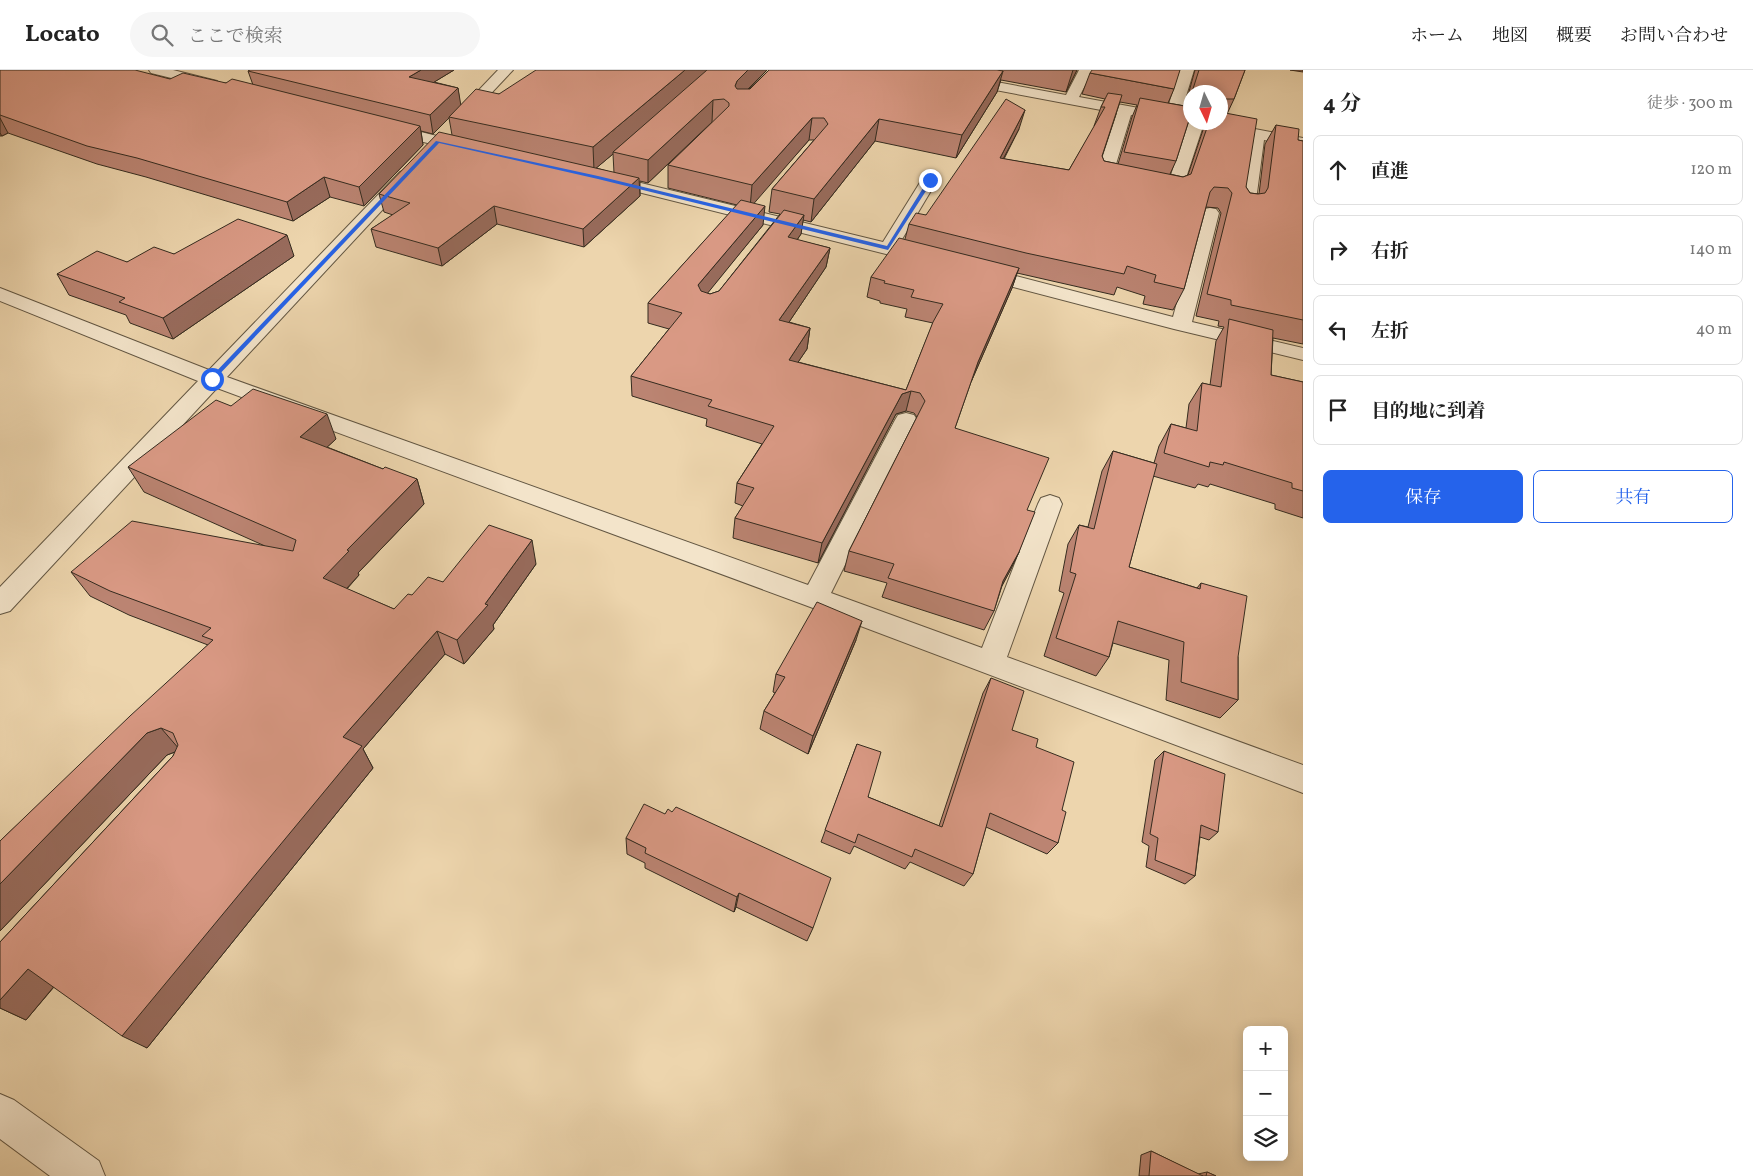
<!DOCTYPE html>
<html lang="ja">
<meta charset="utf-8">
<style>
:root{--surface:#fff;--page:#f6f6f6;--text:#222;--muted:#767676;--line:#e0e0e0;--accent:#2563eb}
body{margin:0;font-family:Vollkorn,"Noto Serif JP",serif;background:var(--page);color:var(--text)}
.controls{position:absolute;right:15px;bottom:15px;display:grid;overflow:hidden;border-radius:8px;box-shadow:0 2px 12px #0003}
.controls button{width:45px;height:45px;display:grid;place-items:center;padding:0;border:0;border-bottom:1px solid var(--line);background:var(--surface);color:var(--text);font:25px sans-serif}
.compass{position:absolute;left:1183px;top:15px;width:45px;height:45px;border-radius:50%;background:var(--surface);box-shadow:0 2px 12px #0003;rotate:175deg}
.stop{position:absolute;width:15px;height:15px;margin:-11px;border:4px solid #2563eb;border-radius:50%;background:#fff}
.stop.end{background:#2563eb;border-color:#fff;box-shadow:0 1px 5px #0008}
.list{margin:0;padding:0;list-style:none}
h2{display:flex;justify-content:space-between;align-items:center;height:65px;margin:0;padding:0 20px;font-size:21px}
h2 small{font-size:16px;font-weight:400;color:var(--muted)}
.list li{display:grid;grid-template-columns:32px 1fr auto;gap:15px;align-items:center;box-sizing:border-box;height:70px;margin:0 10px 10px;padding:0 10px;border:1px solid var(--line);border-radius:8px}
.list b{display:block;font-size:19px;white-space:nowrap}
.list em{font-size:16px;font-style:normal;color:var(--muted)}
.actions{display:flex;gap:10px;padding:15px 20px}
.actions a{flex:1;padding:11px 0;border:1px solid var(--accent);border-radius:8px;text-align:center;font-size:18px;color:var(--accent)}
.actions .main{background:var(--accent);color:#fff}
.icon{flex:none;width:28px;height:28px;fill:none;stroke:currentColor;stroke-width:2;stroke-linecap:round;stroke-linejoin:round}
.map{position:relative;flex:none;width:1303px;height:1106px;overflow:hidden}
header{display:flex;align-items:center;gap:30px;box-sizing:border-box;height:70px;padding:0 25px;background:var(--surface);border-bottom:1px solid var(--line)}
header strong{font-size:24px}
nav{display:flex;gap:28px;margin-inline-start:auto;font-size:18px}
.search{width:350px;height:45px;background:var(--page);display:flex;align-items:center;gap:12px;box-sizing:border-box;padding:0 18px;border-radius:28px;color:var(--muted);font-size:19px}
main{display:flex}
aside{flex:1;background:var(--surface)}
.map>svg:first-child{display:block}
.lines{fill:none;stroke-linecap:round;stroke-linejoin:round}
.minor-casing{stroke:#625642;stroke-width:2}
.minor{fill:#f3e4ca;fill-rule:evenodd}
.wall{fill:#bb8472;stroke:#342b1f;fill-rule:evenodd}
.shaded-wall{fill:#986b5c;stroke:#342b1f}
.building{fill:#d99984;stroke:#342b1f}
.route{fill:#2563eb}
</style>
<header>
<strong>Locato</strong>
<div class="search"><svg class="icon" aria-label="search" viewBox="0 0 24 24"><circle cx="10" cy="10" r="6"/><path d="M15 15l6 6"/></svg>ここで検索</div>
<nav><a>ホーム</a><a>地図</a><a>概要</a><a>お問い合わせ</a></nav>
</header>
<main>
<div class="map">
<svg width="1303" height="1106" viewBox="0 0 1303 1106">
<rect width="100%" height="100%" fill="#edd5ad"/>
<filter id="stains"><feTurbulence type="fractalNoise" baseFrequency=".004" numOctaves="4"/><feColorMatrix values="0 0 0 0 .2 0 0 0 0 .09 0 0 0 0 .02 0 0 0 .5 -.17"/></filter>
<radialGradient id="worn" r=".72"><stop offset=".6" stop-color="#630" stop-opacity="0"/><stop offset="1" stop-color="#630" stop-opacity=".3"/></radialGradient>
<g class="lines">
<!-- minor casing -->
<g class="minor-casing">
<path id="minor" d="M149 0H173L217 11 219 14 217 17 212 18 151 3Z
M498 0H513L465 51H455L453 48 455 45Z
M903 0H932L1066 25 1079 0H1093L1079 27 1166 43 1180 0H1194L1180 46 1190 48V52L1204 53 1182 120 1180 124 1174 125 1098 110 1096 107 1117 43 910 4ZM1131 45 1187 56 1168 114 1113 104Z
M1218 52 1303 68V78L1264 70 1255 138 1252 142 1246 143 1240 142 1237 138 1249 67 1213 60 1210 57 1213 54Z
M385 53 473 75 475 78 473 81 467 83 380 61 377 58 380 55Z
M406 100 412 102 414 105 412 108 227 307 808 515 895 350 898 345 906 343 914 345 917 350 831 523 982 578 1038 434 1041 428 1050 425 1059 428 1062 434 1007 587 1303 695V723L805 535 217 318 10 541 0 544V517L198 311 0 231V218L209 300 400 102Z
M604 104 883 172 924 106H936L938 109 898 176 933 184 935 188 933 192 926 194 598 112 596 109 598 106Z
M1210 138 1216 139 1219 143 1192 252 1303 278V290L1174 259 971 206 969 202 971 198 978 196 1173 247 1201 143 1204 139Z
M0 1024 14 1030 99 1091 105 1106H50L0 1069Z"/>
</g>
<!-- minor -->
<use href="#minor" class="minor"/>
</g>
<!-- wall -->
<path class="wall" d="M0 0 170 9 253 15 248 1 250 0H454L434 12 458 18 460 35 499 24 767 0 749 19H750L769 0H1077L1066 22 1001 10 997 22 956 88 875 71 811 152 803 150 801 164 797 170 830 178 826 197 789 252 810 258 807 279 798 292 906 320 933 253 905 247 907 239 880 233V231L867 227 871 207 905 169 909 154 926 145 1019 59 1004 89 1069 100 1095 56H1094L1101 37 1105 29 1082 24 1090 3 1174 19 1168 33 1185 36 1195 0H1245L1234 29 1227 44 1246 117 1250 123 1259 124 1265 74 1276 55 1298 70 1303 71V274L1273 268 1271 305 1303 312V448L1275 439V434L1210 414 1208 417 1198 414 1195 418 1153 406 1129 497 1197 518 1201 513 1238 587V630L1220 648 1166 630 1169 590 1113 573 1109 587 1096 606 1044 586 1064 523 1059 521 1068 474 1079 455 1088 457 1102 401 1113 381 1154 393 1159 376 1171 354 1186 358 1189 334 1202 313 1210 315 1216 271 1224 257 1218 256 1219 251 1196 246 1221 143 1218 138 1206 137 1184 219 1173 240 1143 234 1145 226 1117 217 1114 225 1017 203 1012 218 971 312 955 358 1027 440 1019 482 1002 516 994 541 984 560 882 527 887 513 844 501 849 481 917 347 914 343 906 341 896 344 818 493 733 468 735 448 743 436 735 433 737 413 762 374 706 356 707 349 632 326 631 306 669 259 648 253V233L737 135 668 118V95L712 52 648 113 640 111V126L584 177 497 154 442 196 376 177 371 159 393 145 384 142 379 124 452 65 449 48 433 64 421 61 423 75 364 136 330 127 293 151 146 107 97 94 8 63 2 66H0ZM1190 22H1220V52H1207L1203 60 1188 105 1183 107 1170 104 1176 91 1190 47ZM1120 32 1137 35 1132 47 1118 94 1104 91 1102 86ZM809 70H814L772 119 769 142 780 144 719 221 710 224 707 223 763 155 753 133ZM613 84 614 103 596 98Z
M1290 0H1303V2Z
M174 184 294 186 173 269 130 253 126 245 69 225 57 204Z
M231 336 336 369 327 377 383 399 417 409 424 434 358 503 359 505 347 519 394 539 412 525 443 512 536 494 493 555 494 559 464 594 445 584 363 679 373 698 147 978 54 917 26 950 0 938V872L173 686 175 682 167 685 0 861V771L208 575 129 545 90 526 71 502 265 476 144 422 128 397Z
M856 570 808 684 760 659 764 641 775 623 773 622 776 604Z
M991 608 1012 660 1036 677 1062 740 1058 773 1047 784 986 757 973 804 964 816 910 792 905 799 854 776 850 784 821 772 857 674 868 727 939 756 983 623Z
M1164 681 1218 762 1209 770 1200 767 1195 806 1185 814 1146 797 1149 776 1142 772 1155 690Z
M626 768 813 858 807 871 736 837 734 842 645 798V793L627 784Z
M1151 1081 1198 1104 1207 1102 1216 1106H1139L1141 1085Z"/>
<!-- shaded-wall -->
<path class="shaded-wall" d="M421 0H454L413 25 409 7Z
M685 0H709L613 82V84L594 100 593 77Z
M748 0H767L735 32V16L737 11Z
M1073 0H1077L1066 22Z
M1003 1 997 22 956 88 962 65Z
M458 18 461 36 449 47V48L433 64 430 45Z
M713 30 712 52 648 113V90Z
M1025 40 1019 59 993 108 1000 88Z
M0 48 8 63 2 66 0 63Z
M812 48 809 70 750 138 752 115Z
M879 49 875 71 811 152 814 129Z
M420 56 423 75 364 136 359 117Z
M324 107 330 127 293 151 287 132Z
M639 108 640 126 584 177 583 159Z
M494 136 497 154 442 196 438 178Z
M765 136 763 155 698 235V215Z
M804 145 801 164 785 187 788 167Z
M287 165 294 186 173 269 163 248Z
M830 178 826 197 777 270 779 250Z
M1019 198 1012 218 971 312 978 292Z
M810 258 807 279 786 310 789 290Z
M911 321 906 341 896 344 818 493 822 473 902 324Z
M327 344 336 369 311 392 300 367Z
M417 409 424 434 358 503 359 505 334 532 323 508 347 480Z
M532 470 536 494 493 555 494 559 464 594 457 570 485 534Z
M1019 482 1010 501 994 530 1003 511Z
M862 551 856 570 808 684 813 666Z
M437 561 445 584 363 679 373 698 147 978 122 966 343 667Z
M161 658 180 680 167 685 0 861V814L147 663Z
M739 823 736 837 734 842 737 827Z
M28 899 56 914 26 950 0 938V930Z"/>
<!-- building -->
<path class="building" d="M0 0H135L170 9 183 3 226 13 232 9 420 56 359 117 324 107 287 132 137 88 87 76 0 45Z
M250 0H421L409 7 458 18 430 45 248 1Z
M536 0H685L593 77 449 47 476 19 499 24Z
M707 0H748L737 11 735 16 737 19H750L769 0H997L1003 1 962 65 879 49 814 129 772 119 828 54 824 48H812L752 115 668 95 729 36V33L724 29 713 30 648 90 613 82Z
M1092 0H1180L1174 19 1090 3Z
M1199 0H1245L1234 29H1220V22H1192Z
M1108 23 1122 25 1102 86 1104 91 1183 107 1191 104 1209 52H1220V42L1257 49 1246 117 1250 123 1258 124 1265 123 1268 118 1276 55 1299 59 1298 70 1303 71V250L1231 235V230L1207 224 1232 123 1228 118 1214 117 1210 122 1184 219 1154 212 1156 205 1127 196 1124 204 1026 183 909 154 916 143 926 145 1006 29 1025 40 1000 88 1069 100 1105 37H1101Z
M1140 28 1190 37V47L1176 91 1124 82Z
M439 62 639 108 583 159 494 136 438 178 371 159 410 133 379 124Z
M741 130 765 136 698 215 701 221 710 224 719 221 784 140 804 145 788 167 830 178 779 250 810 258 789 290 906 320 933 252 943 234 911 227 914 220 884 213 885 211 871 207 899 168 1019 198 978 292 955 358 1049 388 1027 440 1035 442 1019 482 1003 511 994 541 888 508 894 494 849 481 925 331 920 323 911 321 902 324 822 473 735 448 754 418 737 413 774 356 708 336 712 330 631 306 682 243 648 233Z
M238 149 287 165 163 248 119 232 125 228 57 204 97 181 127 192 154 177 174 184Z
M1229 249 1273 260 1271 305 1303 312V421L1292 418V413L1224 392 1223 395 1210 392 1209 397 1164 383 1171 354 1197 361 1202 313 1221 317Z
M253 319 327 344 300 367 383 399 385 397 417 409 347 480 349 481 323 508 394 539 408 524 412 525 428 507 443 512 489 455 532 470 485 534 488 535 457 570 437 561 343 667 362 676 122 966 28 899 0 930V872L173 686 178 675 173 663 161 658 147 663 0 814V771L130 646 213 570 202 566 211 558 110 521 71 502 132 451 293 481 296 470 128 397 216 330 231 336Z
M1113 381 1157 394 1129 497 1200 519 1201 513 1247 526 1238 587V630L1181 612 1184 572 1118 551 1109 587 1056 568 1076 504 1070 502 1079 455 1094 459Z
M817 532 862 551 813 666 764 641 785 607 776 604Z
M991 608 1024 621 1012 660 1038 669 1036 677 1074 692 1062 740 1066 742 1058 773 990 743 973 804 915 779 912 787 858 764 855 773 825 760 857 674 881 682 868 727 942 757Z
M1164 681 1225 704 1218 762 1201 755 1195 806 1155 790 1158 768 1150 764Z
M644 734 665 744 668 739 672 742 676 737 831 808 813 858 739 823 737 827 645 783 646 778 626 768Z
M1151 1081 1203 1106H1149Z
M1207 1102 1216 1106H1206Z"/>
<!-- route -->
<path class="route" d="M436 71 598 106 887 176 928 110H933L888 180 598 109 439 73 214 310H210V308Z"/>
<rect width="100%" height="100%" filter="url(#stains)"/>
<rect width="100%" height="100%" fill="url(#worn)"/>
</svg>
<div class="controls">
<button>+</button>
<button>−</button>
<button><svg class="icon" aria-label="layers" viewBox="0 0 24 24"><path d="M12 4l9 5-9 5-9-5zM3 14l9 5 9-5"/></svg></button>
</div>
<svg class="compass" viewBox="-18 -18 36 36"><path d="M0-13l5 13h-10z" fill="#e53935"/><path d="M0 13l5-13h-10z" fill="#767676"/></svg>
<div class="stop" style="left:212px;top:309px"></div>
<div class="stop end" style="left:930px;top:110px"></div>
</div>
<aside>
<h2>4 分<small>徒歩 · 300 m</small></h2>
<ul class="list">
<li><svg class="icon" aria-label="ahead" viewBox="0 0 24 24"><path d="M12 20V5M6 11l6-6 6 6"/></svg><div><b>直進</b></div><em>120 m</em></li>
<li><svg class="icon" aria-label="right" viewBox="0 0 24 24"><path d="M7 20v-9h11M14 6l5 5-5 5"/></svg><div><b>右折</b></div><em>140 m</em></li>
<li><svg class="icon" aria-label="left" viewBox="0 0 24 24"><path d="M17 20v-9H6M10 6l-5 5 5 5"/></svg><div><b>左折</b></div><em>40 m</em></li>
<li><svg class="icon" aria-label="arrive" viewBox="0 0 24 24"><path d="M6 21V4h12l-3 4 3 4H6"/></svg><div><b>目的地に到着</b></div></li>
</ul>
<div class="actions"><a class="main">保存</a><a>共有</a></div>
</aside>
</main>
